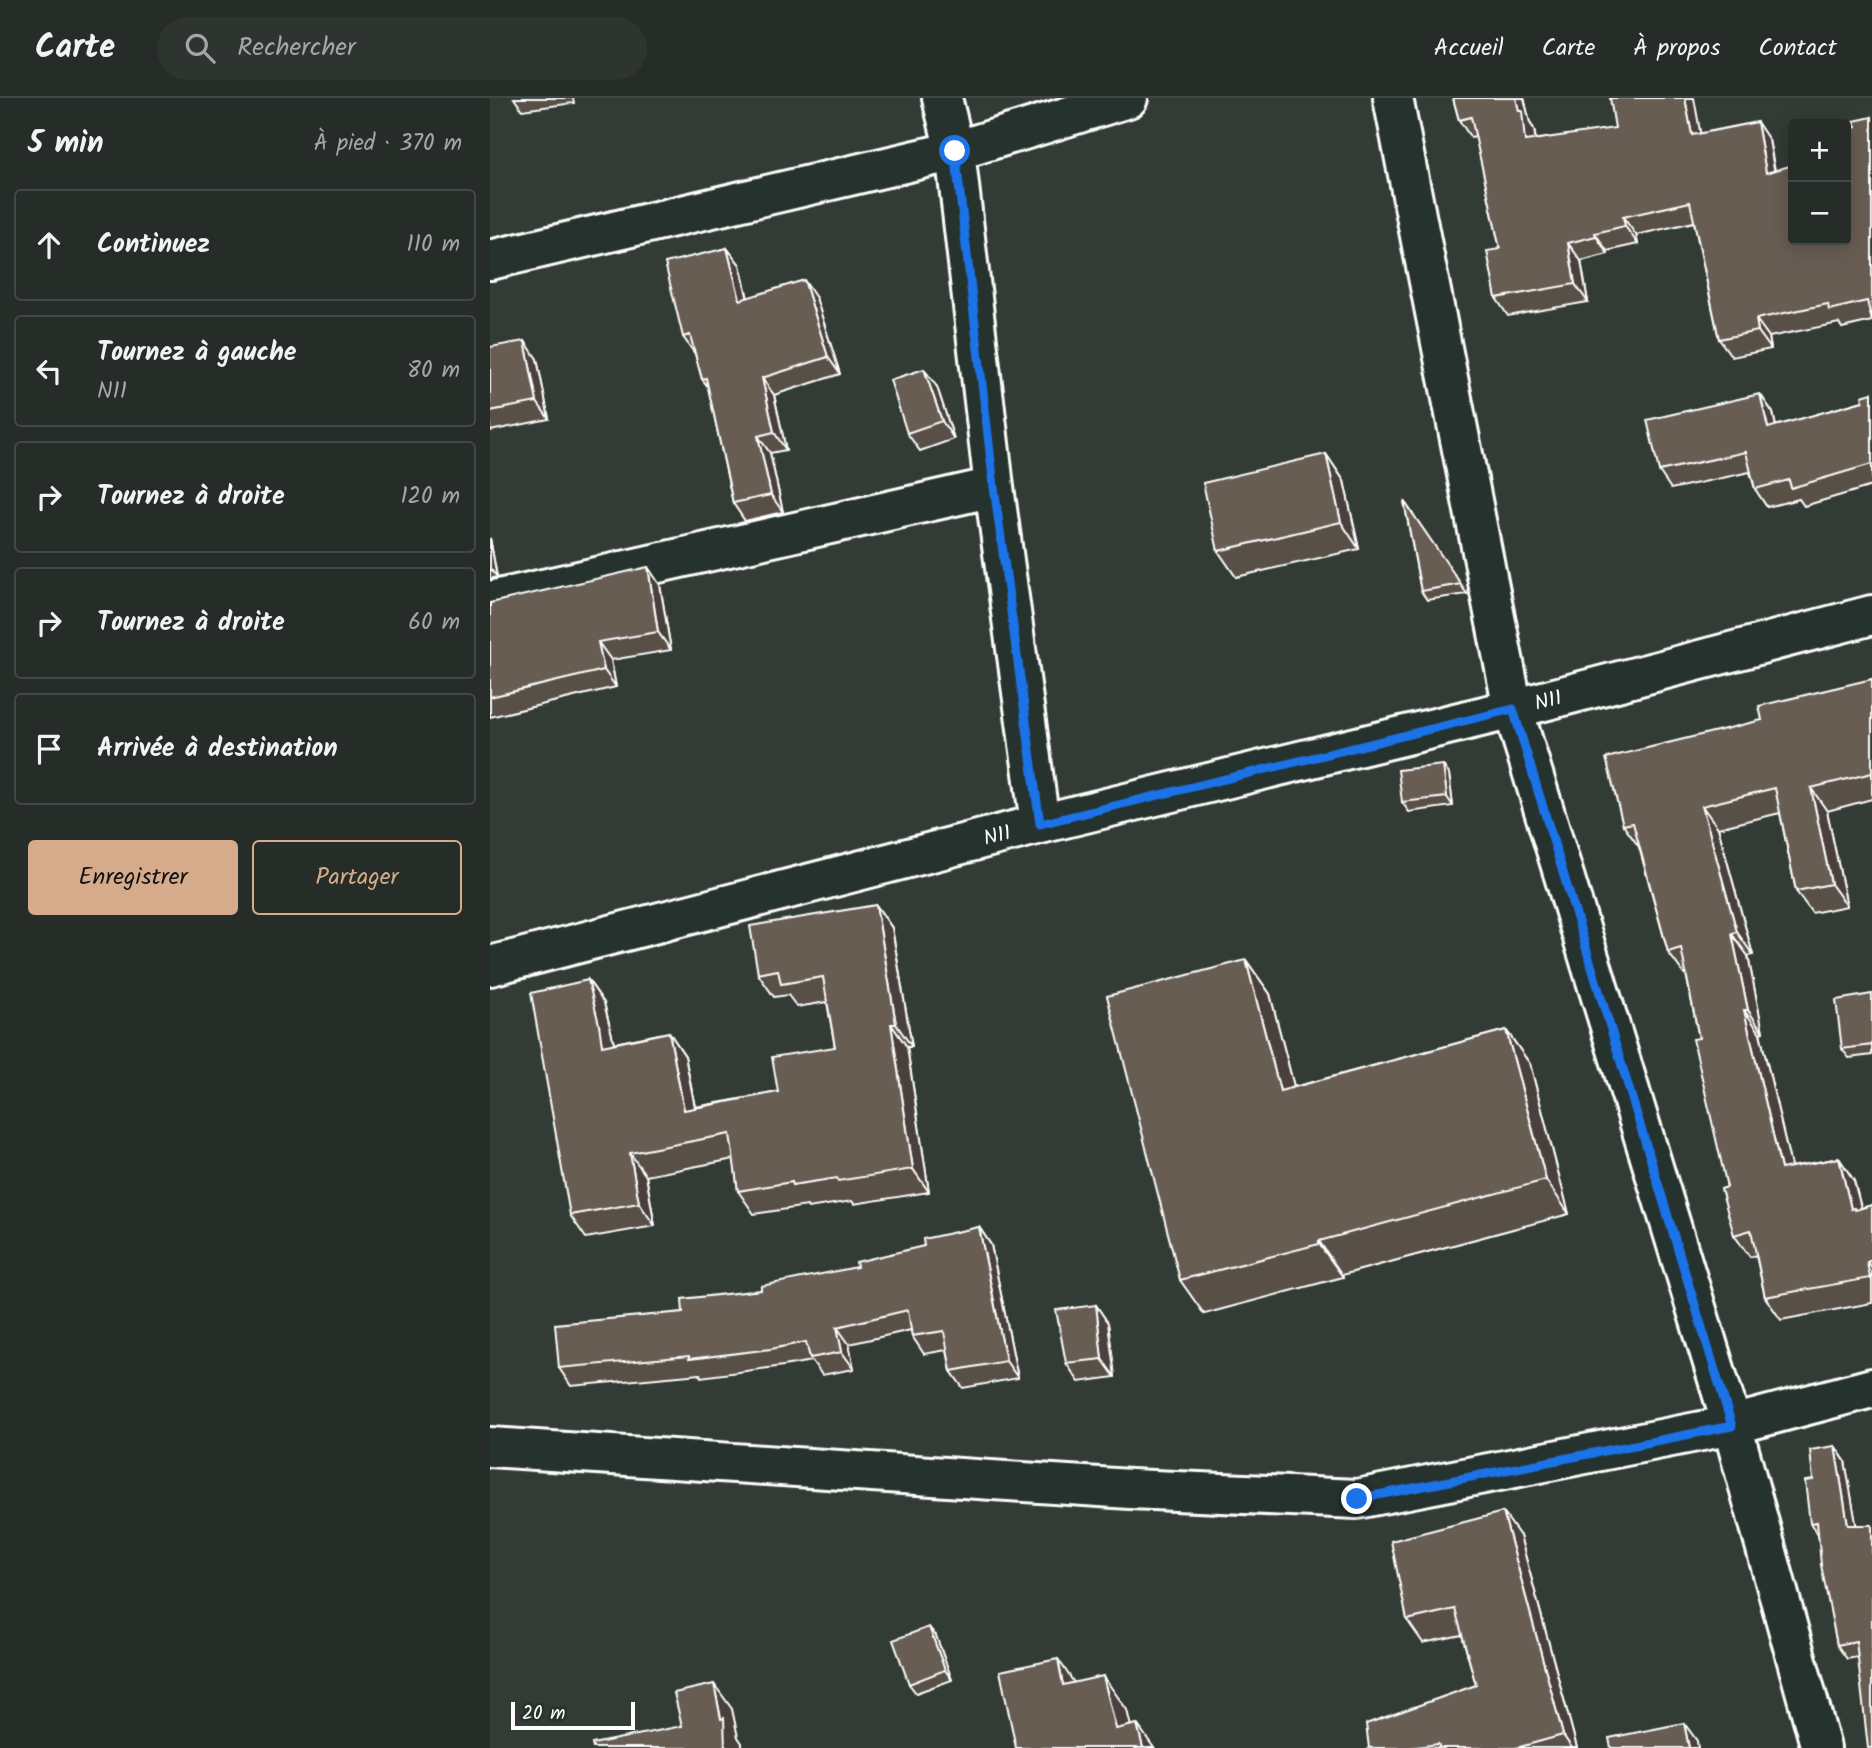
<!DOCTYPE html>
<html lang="fr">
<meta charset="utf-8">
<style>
:root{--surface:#262c28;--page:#2e3430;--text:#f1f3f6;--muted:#a4a7a8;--line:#424845;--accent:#d6ab8b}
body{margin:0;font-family:Kalam,sans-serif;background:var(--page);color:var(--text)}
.controls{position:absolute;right:21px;top:21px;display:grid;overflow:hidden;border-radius:7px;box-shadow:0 4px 18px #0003}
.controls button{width:63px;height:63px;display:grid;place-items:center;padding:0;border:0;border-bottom:2px solid var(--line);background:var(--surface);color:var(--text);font:35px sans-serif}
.scale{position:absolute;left:21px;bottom:18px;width:124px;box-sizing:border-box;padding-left:7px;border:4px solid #fff;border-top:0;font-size:19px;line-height:24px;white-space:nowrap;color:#fff;-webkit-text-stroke:5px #26332d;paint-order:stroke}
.stop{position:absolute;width:21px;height:21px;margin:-16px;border:5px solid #1a73e8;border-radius:50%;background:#fff}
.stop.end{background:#1a73e8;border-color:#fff;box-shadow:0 2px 7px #0008}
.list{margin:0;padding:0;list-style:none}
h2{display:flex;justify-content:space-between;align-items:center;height:91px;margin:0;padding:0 28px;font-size:30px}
h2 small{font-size:23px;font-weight:400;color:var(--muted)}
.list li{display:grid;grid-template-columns:46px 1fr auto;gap:21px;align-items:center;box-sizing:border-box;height:112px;margin:0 14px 14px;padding:0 14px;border:2px solid var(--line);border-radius:7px}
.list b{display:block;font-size:26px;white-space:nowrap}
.list p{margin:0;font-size:23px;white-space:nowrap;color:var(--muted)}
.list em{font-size:23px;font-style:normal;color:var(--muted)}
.actions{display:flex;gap:14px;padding:21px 28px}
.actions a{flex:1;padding:16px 0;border:2px solid var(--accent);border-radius:7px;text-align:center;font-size:24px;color:var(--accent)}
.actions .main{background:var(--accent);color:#111}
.icon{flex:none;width:38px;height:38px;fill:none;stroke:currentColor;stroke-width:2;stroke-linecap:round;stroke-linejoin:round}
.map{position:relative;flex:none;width:1382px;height:1650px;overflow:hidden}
header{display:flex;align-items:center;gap:42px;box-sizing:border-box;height:98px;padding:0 35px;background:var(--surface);border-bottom:2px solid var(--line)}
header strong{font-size:33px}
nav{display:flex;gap:38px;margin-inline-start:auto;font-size:24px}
.search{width:490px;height:63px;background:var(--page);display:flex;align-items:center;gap:18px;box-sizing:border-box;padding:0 24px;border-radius:38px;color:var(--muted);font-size:26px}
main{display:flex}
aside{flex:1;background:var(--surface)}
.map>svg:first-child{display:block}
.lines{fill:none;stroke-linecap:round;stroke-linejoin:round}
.minor-casing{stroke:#fff;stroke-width:44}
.primary-casing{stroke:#fff;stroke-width:44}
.minor{stroke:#26332d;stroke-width:38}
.primary{stroke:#26332d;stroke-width:38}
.wall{fill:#595047;stroke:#fff;stroke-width:2}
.shaded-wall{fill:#49413a;stroke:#fff;stroke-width:2}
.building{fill:#685d53;stroke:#fff;stroke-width:2}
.route{stroke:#1a73e8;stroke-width:9}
.labels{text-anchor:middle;stroke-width:6;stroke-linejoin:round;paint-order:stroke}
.street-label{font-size:21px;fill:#fff;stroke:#26332d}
</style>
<header>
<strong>Carte</strong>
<div class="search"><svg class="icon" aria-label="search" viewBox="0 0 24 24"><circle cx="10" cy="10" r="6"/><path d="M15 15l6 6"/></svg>Rechercher</div>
<nav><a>Accueil</a><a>Carte</a><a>À propos</a><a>Contact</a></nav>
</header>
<main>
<aside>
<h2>5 min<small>À pied · 370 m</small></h2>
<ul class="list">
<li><svg class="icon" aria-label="ahead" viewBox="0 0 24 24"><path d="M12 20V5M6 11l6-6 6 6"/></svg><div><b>Continuez</b></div><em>110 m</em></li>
<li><svg class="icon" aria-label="left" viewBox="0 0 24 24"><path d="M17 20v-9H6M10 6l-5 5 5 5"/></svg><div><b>Tournez à gauche</b><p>N11</p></div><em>80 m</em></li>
<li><svg class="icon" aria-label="right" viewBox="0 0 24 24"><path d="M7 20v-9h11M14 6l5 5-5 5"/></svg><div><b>Tournez à droite</b></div><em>120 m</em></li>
<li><svg class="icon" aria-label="right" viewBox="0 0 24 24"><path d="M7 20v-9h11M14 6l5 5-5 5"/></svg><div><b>Tournez à droite</b></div><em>60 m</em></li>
<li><svg class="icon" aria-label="arrive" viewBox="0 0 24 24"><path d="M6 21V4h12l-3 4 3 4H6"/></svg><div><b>Arrivée à destination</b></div></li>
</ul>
<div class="actions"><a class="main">Enregistrer</a><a>Partager</a></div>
</aside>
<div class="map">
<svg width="1382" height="1650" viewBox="0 0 1382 1650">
<rect width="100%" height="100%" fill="#333b35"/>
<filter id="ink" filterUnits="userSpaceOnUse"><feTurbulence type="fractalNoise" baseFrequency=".0143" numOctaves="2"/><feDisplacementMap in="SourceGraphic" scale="14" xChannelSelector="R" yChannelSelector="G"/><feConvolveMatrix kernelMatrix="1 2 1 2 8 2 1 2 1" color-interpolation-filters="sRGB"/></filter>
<g filter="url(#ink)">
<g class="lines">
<!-- minor casing -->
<g class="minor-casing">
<path id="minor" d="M452 0 465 53 504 389 550 726
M903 0 1023 611 1242 1327 1331 1650
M0 162 465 53 638 0
M0 503 504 389
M0 1349 640 1391 867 1401 1242 1327 1382 1290"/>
</g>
<!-- primary casing -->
<g class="primary-casing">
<path id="primary" d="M0 868 550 726 1023 611 1382 517"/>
</g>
<!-- minor -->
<use href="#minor" class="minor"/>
<!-- primary -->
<use href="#primary" class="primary"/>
</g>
<!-- wall -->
<path class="wall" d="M24 0H83L84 5 32 12Z
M963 0H1034L1040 25 1044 31 1046 42 1211 35 1279 42 1285 72 1303 142 1366 29 1382 19V223L1352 230 1349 225 1279 239 1281 251 1242 259 1229 241 1204 124 1146 137 1148 146 1117 153 1118 156 1091 163 1098 204 1018 218 1006 200 1010 151 986 39 981 40 969 22Z
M237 150 250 167 258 200H326L350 276 284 297 296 352 280 355 293 414 255 423 243 405 218 289 212 281 205 256 193 239Z
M0 249 47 261 59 321 0 333Z
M447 289 464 341 430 353 417 335Z
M1382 295V388L1314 408 1309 401 1277 409 1265 391 1260 374 1181 391 1169 373 1270 296 1283 315 1286 328 1373 303Z
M836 356 854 383 869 451 746 479 728 453Z
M914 403 977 496 937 502 931 493Z
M0 440 7 479 0 481Z
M170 487 181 552 121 562 126 589 0 619V505Z
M1382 581V701L1337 713 1357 808 1322 815 1306 793 1290 715 1228 730 1263 857 1258 858 1273 934 1270 935 1301 1069 1349 1060 1364 1083 1371 1110 1382 1107V1205L1291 1222 1275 1199 1266 1157 1260 1159 1244 1137 1237 1089 1209 940 1196 876H1194L1178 854 1149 749 1133 727 1272 622Z
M959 676 963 708 919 714 912 704Z
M386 807 402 830 422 949H417L439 1094 364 1106 362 1103 318 1110 317 1108 264 1116 248 1093 244 1061 156 1078 165 1128 96 1140 80 1117 98 882 114 905 124 945 179 934 195 958 205 1009 288 994 345 949 337 904 307 909 298 897 284 899 268 876Z
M756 862 780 896 804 989 1016 932 1040 966 1079 1116 852 1177 853 1179 714 1216 690 1182Z
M1382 896V957L1359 960 1352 951Z
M489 1129 501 1147 528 1280 473 1290 461 1273 457 1252 434 1256 422 1238 421 1232 359 1246 364 1271 332 1277 322 1263 293 1268 211 1279 210 1276 81 1288 69 1270 193 1214 271 1192 367 1169 434 1148Z
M606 1207 618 1225 625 1279 589 1284 576 1265Z
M1345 1348 1355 1363 1366 1427 1368 1559 1357 1561 1347 1547 1328 1437 1320 1425 1323 1382Z
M1030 1438 1087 1650H879L986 1587 972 1537 933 1545 917 1522Z
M446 1538 462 1582 426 1595 419 1586Z"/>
<!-- shaded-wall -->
<path class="shaded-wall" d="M1026 0H1034L1040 25 1044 31 1048 61 1035 43Z
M1195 0H1204L1214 55 1202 37Z
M1267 24 1279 42 1288 93 1276 75Z
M1133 119 1146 137 1148 146 1135 128Z
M1105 135 1117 153 1118 156 1106 138Z
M1078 145 1091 163 1098 204 1085 186Z
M237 150 250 167 262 220 250 202Z
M314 182 326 200 350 276 338 259Z
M1266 221 1279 239 1281 251 1268 233Z
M35 243 47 261 59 321 47 304Z
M434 271 447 289 464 341 452 323Z
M272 280 284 297 296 352 284 334Z
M1270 296 1283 315 1290 348 1278 330Z
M268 338 280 355 293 414 281 397Z
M836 356 854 383 869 451 851 424Z
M0 440 7 479 0 470Z
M158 469 170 487 181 552 168 534Z
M108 544 121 562 126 589 114 572Z
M953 667 959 676 963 708 957 699Z
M1321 690 1337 713 1357 808 1341 786Z
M1212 708 1228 730 1263 857 1247 834Z
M386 807 402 830 422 949 406 926Z
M1242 836 1258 858 1273 934 1258 912Z
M756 862 780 896 814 1027 790 993Z
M98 882 114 905 125 949 112 948Z
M1254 912 1270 935 1307 1094 1291 1071Z
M401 926 417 949 439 1094 423 1071Z
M1016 932 1040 966 1079 1116 1056 1082Z
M179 934 195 958 210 1035 194 1012Z
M140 1055 156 1078 165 1128 149 1105Z
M1349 1060 1364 1083 1375 1125 1361 1111Z
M489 1129 501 1147 528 1280 516 1263Z
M829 1143 852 1177 853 1179 829 1146Z
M1377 1164 1382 1170V1182L1380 1180Z
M606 1207 618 1225 625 1279 612 1261Z
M347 1229 359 1246 364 1271 352 1254Z
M1345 1348 1355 1363 1369 1442 1358 1427Z
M1013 1414 1030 1438 1087 1650H1082L1073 1637Z
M439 1529 446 1538 462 1582 455 1572Z
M568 1561 591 1595 573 1587Z
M613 1578 637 1612 646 1650 626 1631Z
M224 1586 242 1611 248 1639 252 1645V1650H235L231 1621Z
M1194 1625 1207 1643 1208 1650H1199Z
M647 1626 664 1650H653Z"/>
<!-- building -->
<path class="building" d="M963 0H1026L1029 13H1032L1035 43 1125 30 1120 0H1195L1202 37 1267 24 1276 75 1303 67V142H1356V32L1366 29 1364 23 1382 19V223L1377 203 1339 212 1338 206 1266 221 1268 233 1229 241 1200 104 1133 119 1135 128 1105 135 1106 138 1078 145 1085 186 1006 200 997 153 1010 151 981 19 969 22Z
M237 150 250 202 314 182 338 259 272 280 284 334 268 338 281 397 243 405 216 280 212 281 200 237 193 239 175 165Z
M35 243 47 304 0 313V249Z
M434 271 452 323 417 335 400 282Z
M1382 295V366L1301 390 1299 382 1265 391 1256 354 1169 373 1157 322 1270 296 1278 330 1373 303 1372 298Z
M836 356 851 424 728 453 713 385Z
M914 403 971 486 931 493Z
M158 469 168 534 108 544 114 572 0 599V505Z
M1382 581V675L1321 690 1341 786 1306 793 1285 690 1212 708 1247 834 1242 836 1258 912H1254L1291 1071 1349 1060 1361 1111 1364 1110 1365 1112 1382 1107V1162L1377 1164 1380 1180 1275 1199 1261 1132 1244 1137 1231 1091 1237 1089 1203 941 1209 940 1191 850 1178 854 1143 725 1133 727 1116 660 1272 622 1269 608Z
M953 667 957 699 912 704 908 672Z
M386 807 406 926H401L423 1071 348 1083 347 1080 302 1087V1084L248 1093 240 1036 140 1055 149 1105 80 1117 41 895 98 882 109 926 112 948 179 934 194 1012 288 994 282 959 345 949 333 879 291 886 288 872 268 876 260 828Z
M756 862 790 993 1016 932 1056 1082 829 1143V1146L690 1182 617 898Z
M1382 896V947L1352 951 1346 902Z
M489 1129 516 1263 461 1273 454 1233 422 1238 418 1212 347 1229 352 1254 320 1260 316 1244 281 1251 199 1261V1258L69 1270 65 1226 193 1214 192 1201 271 1192V1188L367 1169 366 1164 434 1148 433 1141Z
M606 1207 612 1261 576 1265 566 1212Z
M1345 1348 1358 1427H1382V1650H1378L1366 1543 1347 1547 1331 1467 1327 1424 1320 1425 1315 1383 1323 1382 1320 1352Z
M1013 1414 1073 1637 1026 1650H950L948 1646 919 1650H879L876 1626 986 1587 965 1511 917 1522 901 1443Z
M439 1529 455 1572 419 1586 403 1542Z
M568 1561 573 1587 613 1578 626 1631 647 1626 653 1650H526L510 1573Z
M224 1586 231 1621 234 1620 235 1650H103L102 1646 192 1628 184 1595Z
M1194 1625 1199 1650H1121L1119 1640Z"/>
</g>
<g class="lines" filter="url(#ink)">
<!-- route -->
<path class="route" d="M465 53 504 389 550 726 1023 611 1242 1328 867 1401"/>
</g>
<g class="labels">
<!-- street labels -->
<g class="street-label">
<text transform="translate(1058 602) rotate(-15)" y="7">N11</text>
<text transform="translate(507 737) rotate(-15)" y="7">N11</text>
</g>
</g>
</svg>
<div class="controls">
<button>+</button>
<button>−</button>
</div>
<div class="scale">20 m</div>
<div class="stop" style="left:465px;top:53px"></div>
<div class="stop end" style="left:867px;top:1401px"></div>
</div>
</main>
